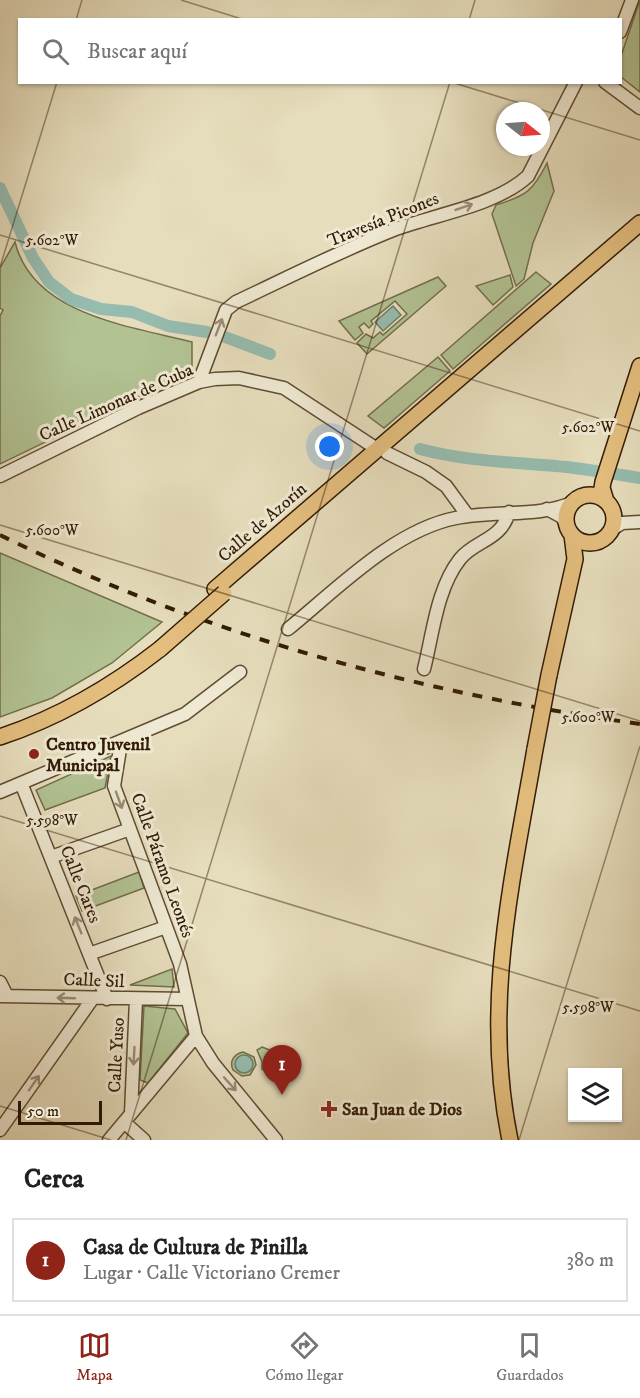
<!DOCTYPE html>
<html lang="es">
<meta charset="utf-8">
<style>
:root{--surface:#fff;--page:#f6f6f6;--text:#202124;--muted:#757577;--line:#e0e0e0;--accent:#8f2418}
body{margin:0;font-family:"IM FELL DW Pica",serif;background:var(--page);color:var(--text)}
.controls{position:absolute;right:18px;bottom:18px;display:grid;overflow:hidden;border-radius:0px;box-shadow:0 2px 4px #0004}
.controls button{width:54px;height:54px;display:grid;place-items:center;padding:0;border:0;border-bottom:2px solid var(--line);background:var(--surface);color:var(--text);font:30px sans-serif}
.compass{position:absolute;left:496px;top:102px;width:54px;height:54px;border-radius:50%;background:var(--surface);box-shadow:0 2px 4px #0004;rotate:107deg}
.scale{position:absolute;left:18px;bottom:15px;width:84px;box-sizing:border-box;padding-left:6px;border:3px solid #321b05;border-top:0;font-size:16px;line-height:21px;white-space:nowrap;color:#321b05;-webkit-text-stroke:4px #efe9d3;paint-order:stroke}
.you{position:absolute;left:330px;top:447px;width:21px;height:21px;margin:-15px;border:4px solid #fff;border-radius:50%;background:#1a73e8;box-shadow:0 0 0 9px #1a73e833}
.badge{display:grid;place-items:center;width:39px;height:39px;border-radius:50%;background:var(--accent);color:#fff;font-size:20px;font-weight:700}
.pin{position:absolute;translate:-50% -50px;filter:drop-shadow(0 2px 3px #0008)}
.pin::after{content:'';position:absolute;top:32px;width:21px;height:18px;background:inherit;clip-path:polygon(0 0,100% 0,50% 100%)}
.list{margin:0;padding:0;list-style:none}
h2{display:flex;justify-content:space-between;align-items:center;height:78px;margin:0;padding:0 24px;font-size:26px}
h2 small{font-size:20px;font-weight:400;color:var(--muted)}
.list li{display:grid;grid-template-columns:39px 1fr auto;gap:18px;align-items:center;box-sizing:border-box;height:84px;margin:0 12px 12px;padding:0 12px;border:2px solid var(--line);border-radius:0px}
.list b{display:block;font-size:22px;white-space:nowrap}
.list p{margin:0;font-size:20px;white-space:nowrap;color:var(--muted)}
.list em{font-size:20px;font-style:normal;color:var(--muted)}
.icon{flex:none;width:33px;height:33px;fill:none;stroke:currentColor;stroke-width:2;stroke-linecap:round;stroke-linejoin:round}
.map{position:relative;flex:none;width:640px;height:1140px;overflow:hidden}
.search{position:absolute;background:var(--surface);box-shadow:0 2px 4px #0004;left:18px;right:18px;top:18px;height:66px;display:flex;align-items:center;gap:15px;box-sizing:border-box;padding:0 21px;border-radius:0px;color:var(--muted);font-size:22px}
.sheet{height:174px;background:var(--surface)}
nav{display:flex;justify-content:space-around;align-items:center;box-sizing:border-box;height:84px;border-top:2px solid var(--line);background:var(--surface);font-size:16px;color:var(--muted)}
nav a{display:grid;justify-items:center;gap:3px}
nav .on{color:var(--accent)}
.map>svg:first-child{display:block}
.green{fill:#b2c293;stroke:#726e4c;stroke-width:1.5}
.water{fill:#96bcaf;stroke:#6e7c6b;stroke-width:1.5}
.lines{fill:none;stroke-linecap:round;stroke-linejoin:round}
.canal{stroke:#96bcaf;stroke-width:12}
.minor-casing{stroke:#5f4c33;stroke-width:15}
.major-casing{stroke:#321b05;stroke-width:18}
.minor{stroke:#efe9d3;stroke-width:12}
.major{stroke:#e3be7e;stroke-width:15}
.rail{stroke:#321b05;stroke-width:4;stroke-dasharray:10 10;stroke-linecap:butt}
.major-bridge-casing{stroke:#321b05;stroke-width:18;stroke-linecap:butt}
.major-bridge{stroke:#e3be7e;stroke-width:15}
.oneway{stroke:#9a8c76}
.ticks{fill:none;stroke:#321b05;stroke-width:1.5;stroke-opacity:0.45}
.poi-dot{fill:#8f2418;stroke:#efe9d3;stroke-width:2}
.labels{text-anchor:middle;stroke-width:6;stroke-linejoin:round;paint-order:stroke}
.street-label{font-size:18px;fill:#321b05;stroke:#efe9d3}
.poi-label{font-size:18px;font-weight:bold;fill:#321b05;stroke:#efe9d3;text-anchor:start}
.ticks-label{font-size:15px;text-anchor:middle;fill:#321b05;stroke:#efe9d3;stroke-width:6;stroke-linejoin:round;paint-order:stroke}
</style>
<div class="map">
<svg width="640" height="1140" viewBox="0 0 640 1140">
<rect width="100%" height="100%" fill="#e6ddbc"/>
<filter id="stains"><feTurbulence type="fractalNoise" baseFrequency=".00333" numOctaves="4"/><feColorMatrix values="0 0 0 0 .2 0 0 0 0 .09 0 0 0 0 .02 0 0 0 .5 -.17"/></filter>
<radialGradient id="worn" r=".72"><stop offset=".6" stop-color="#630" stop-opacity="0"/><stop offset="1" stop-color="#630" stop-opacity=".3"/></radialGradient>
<!-- green -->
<path class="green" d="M640 0V92L621 77V56Z
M547 163 554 191 533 243 524 279 516 286 492 214 496 205C526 196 533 191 547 163Z
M15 242C33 315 130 326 192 342V373L171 381 0 464V316L3 310 0 308V268Z
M536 272 551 284 453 369 441 355Z
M510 275 513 287 493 305 476 286Z
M438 277 446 286 367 354 357 343 366 334 373 338 380 332 383 335 407 314 395 301 371 321 373 324 369 328 364 323 359 327 363 333 355 340 339 321Z
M438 357 450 371 384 428 368 416Z
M0 553 162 622 112 663 52 698 0 717Z
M111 756 105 788 45 810 36 790Z
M139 872 144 888 82 911 76 896Z
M172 969 174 987 130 985Z
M144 1006 175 1009 188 1033 148 1083 140 1080Z
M262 1047 288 1057 281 1079 277 1080 262 1069V1062L257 1050Z
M243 1052 254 1057 256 1065 250 1075 242 1076 233 1070C229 1061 234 1054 243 1052Z"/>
<!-- water -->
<path class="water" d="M393 306 401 315 383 331 375 322Z
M235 1064a9 9 0 1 1 18 0a9 9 0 1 1-18 0Z"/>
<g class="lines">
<!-- canal -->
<path class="canal" d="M0 188 33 258 49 282 71 299 101 309 132 312 168 326 207 332
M225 337 270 354
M420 449C468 462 517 462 567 467 591 470 616 474 640 478"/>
<!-- minor casing -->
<g class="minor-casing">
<path id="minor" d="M620 32 632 0
M605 82 640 108
M199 382 226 310 236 302C289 277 342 250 396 229 437 214 497 205 528 176L576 82
M387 453 426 472 446 486 468 516
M0 476 138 408 199 382 215 379 239 378 284 388 377 449
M547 509 562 517 567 526
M612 529 622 523 640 522
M288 629C336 590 394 530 456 518 494 510 539 518 574 502
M424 669C433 633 437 588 460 559 475 540 501 541 509 512
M121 743 114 786 180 964 196 1036 213 1063 276 1140
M21 783 107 999
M0 792 185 714 240 672
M51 857 130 829
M89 954 166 927
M0 982 7 996
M0 996 187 999
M131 1113 136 1000
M124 1122 144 1140
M0 1130 93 998
M109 1140 196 1036"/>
</g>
<!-- major casing -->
<g class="major-casing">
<path id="major" d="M566 519a24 24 0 1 1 48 0a24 24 0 1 1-48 0Z
M606 501 602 488 603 482 640 366
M215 589 640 223
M549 675 575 559 572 535
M0 737C60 717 110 688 160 649
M510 1140C482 1006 512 882 535 749"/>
</g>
<!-- minor -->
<use href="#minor" class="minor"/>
<!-- major -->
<use href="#major" class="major"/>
<!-- rail -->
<path class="rail" d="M0 535C201 634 419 693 640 724"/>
<!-- major-bridge casing -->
<g class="major-bridge-casing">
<path id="major-bridge" d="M160 649 224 593
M535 749 549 675"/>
</g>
<!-- major-bridge -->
<use href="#major-bridge" class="major-bridge"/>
</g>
<!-- one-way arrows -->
<defs><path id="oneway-shaft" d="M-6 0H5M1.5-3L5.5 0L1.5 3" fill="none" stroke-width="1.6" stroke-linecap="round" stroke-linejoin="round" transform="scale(1.5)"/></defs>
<g class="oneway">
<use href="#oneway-shaft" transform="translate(464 207) rotate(-19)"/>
<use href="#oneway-shaft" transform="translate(219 327) rotate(-69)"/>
<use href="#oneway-shaft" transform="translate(119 800) rotate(70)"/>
<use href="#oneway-shaft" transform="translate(78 925) rotate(-112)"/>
<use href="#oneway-shaft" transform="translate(66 998) rotate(-178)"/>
<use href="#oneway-shaft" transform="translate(134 1056) rotate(93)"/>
<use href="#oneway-shaft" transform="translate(34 1083) rotate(-55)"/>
<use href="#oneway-shaft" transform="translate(230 1084) rotate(48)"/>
</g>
<!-- ticks -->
<path class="ticks" d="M181 0 245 20M76 20 82 0M469 20 475 0M451 82 640 140M0 235 640 431M0 267 57 82M0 525 640 721M0 816 640 1011M0 1106 111 1140M126 1140 450 82M519 1140 640 746"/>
<!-- markers -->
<g class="poi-dot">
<circle cx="34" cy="754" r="6"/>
<path d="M326 1100h6v6h6v6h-6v6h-6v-6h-6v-6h6z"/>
</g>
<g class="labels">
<!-- street labels -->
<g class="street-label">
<text transform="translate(383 219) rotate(-22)" y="6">Travesía Picones</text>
<text transform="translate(116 402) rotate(-24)" y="6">Calle Limonar de Cuba</text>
<text transform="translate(262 522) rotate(-41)" y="6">Calle de Azorín</text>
<text transform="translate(163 865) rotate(70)" y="6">Calle Páramo Leonés</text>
<text transform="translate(81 884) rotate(68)" y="6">Calle Cares</text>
<text transform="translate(94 980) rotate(2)" y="6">Calle Sil</text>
<text transform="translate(116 1055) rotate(-87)" y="6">Calle Yuso</text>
</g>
<!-- poi labels -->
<g class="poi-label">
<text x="46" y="750">Centro Juvenil<tspan x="46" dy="21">Municipal</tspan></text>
<text x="342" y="1115">San Juan de Dios</text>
</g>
</g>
<g class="ticks-label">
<text x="52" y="245">5.602°W</text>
<text x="588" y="432">5.602°W</text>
<text x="52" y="535">5.600°W</text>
<text x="588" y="722">5.600°W</text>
<text x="52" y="825">5.598°W</text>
<text x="588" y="1012">5.598°W</text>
</g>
<rect width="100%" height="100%" filter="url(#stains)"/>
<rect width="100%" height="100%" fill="url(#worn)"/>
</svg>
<div class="controls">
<button><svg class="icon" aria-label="layers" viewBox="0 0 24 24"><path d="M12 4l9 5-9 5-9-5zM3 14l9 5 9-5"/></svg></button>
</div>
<svg class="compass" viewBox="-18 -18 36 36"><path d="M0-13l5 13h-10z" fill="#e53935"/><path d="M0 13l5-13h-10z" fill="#757577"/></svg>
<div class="scale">50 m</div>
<div class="you"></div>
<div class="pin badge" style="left:282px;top:1095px">1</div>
<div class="search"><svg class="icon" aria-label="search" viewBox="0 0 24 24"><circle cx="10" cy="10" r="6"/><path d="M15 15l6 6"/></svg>Buscar aquí</div>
</div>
<section class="sheet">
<h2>Cerca<small></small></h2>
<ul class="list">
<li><span class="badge">1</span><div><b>Casa de Cultura de Pinilla</b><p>Lugar · Calle Victoriano Cremer</p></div><em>380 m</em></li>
</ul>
</section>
<nav>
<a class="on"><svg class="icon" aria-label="map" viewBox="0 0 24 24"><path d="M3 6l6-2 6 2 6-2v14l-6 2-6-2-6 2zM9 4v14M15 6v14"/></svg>Mapa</a>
<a><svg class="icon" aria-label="directions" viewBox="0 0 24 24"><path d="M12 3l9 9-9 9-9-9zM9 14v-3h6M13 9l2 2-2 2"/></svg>Cómo llegar</a>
<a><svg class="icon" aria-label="saved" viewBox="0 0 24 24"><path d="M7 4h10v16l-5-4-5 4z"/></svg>Guardados</a>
</nav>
